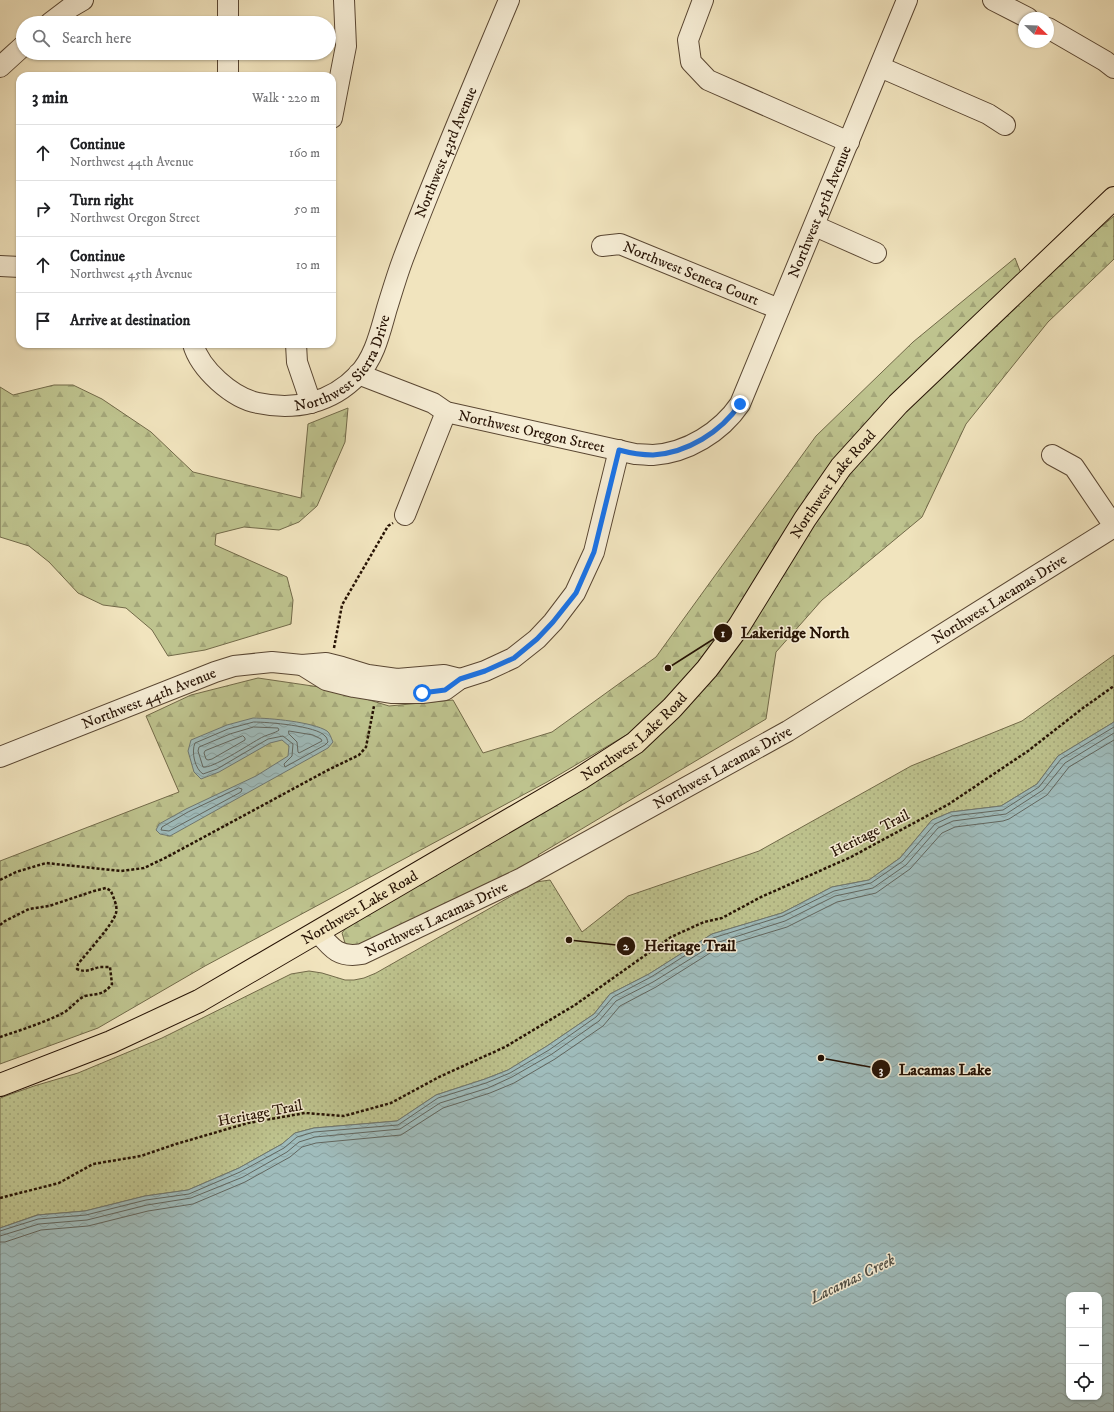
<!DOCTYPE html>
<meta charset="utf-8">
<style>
:root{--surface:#fff;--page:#f6f6f6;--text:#202124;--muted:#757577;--line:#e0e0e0}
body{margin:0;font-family:"IM FELL DW Pica",serif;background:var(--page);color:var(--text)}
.controls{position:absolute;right:12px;bottom:12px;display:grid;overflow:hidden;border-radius:8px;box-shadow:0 1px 3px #0004}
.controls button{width:36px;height:36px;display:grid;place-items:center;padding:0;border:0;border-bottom:1px solid var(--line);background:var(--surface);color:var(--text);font:20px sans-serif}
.compass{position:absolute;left:1018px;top:12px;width:36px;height:36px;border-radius:50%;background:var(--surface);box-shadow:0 1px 3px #0004;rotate:113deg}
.stop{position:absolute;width:12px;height:12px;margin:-9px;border:3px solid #1a73e8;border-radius:50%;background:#fff}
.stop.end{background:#1a73e8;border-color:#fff;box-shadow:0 1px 4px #0008}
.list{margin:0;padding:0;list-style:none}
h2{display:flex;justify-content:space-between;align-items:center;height:52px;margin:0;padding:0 16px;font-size:17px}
h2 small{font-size:13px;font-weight:400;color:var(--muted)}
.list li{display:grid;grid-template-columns:26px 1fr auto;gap:12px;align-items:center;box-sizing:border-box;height:56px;padding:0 16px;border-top:1px solid var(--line)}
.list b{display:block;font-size:15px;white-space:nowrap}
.list p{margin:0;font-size:13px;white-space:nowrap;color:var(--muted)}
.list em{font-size:13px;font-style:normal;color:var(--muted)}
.icon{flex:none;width:22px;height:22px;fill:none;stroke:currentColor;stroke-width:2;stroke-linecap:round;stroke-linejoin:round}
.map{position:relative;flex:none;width:1114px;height:1412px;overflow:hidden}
.search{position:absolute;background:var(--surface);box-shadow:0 1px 3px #0004;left:16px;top:16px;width:320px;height:44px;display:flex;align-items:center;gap:10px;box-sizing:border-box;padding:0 14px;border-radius:22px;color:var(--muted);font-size:15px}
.panel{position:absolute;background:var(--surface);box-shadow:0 1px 3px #0004;left:16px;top:72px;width:320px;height:276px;border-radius:12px}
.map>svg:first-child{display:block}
.grass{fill:url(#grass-dots);stroke:#726a49}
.forest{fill:url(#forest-firs);stroke:#726a49}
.water{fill:url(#water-waves);stroke:#6f7872;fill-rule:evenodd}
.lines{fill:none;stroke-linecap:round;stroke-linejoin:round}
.shore{stroke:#626760;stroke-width:1}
.minor-casing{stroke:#594632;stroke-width:22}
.major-casing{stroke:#261204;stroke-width:24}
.path{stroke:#261204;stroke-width:2.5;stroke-dasharray:3 2;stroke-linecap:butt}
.minor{stroke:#f6edd5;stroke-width:20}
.major{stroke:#f1e4be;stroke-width:22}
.route{stroke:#1a73e8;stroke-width:5}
.labels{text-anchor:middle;stroke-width:3;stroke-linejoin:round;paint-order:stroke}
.street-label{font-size:15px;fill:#261204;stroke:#f6edd5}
.water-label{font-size:16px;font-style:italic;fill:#504e44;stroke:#f6edd5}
.leader{fill:none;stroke:#261204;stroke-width:1.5}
.callout-dot{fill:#261204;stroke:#f6edd5;stroke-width:1.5}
.mark-label{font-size:12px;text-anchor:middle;font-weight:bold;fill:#fff}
.callout-label{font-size:16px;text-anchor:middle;font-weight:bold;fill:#261204;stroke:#f6edd5;stroke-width:3;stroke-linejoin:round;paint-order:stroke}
</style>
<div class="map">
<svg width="1114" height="1412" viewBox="0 0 1114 1412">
<defs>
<pattern id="grass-dots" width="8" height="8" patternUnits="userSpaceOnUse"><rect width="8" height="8" fill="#bec38e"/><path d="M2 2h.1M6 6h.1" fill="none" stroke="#a3a679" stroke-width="1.8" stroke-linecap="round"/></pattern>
<pattern id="forest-firs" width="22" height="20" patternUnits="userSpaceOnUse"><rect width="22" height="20" fill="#bec38e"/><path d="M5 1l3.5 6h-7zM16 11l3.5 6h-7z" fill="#a3a679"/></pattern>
<pattern id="water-waves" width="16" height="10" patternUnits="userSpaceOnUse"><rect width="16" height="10" fill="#9fbcbc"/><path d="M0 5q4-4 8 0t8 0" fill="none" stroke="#89a1a0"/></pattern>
</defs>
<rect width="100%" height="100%" fill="#f1e4be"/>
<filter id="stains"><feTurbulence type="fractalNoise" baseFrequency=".005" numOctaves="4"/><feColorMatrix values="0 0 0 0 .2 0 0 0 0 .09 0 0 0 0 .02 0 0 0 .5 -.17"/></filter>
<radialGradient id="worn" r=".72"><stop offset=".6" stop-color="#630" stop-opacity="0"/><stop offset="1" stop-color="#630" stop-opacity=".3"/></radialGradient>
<!-- grass -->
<path class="grass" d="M1114 655V722L1058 756 1037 784 1001 806 951 812 932 820 900 858 869 880 832 887 782 913 712 934 649 974 610 994 594 1014 547 1046 508 1070 485 1079 436 1095 397 1121 314 1128 295 1133 282 1144 239 1168 188 1190 145 1196 85 1211 37 1215 0 1228V1098L34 1086 78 1073 162 1038 291 974 309 971 322 973 345 980H354L364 978 376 973 536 882 550 880 582 932 628 896 759 851 911 766 1022 721Z"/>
<!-- forest -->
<path class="forest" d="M1114 216V259L1048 322 966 424 922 517 822 600 776 652 766 719 538 855 543 865 352 951 345 943 342 933 350 923 673 720 829 489 1026 289Z
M1015 258 1022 276 842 454 731 619 685 679 633 731 547 782 205 966 98 1028 0 1064V861L179 792 146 716 191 695 258 678 333 689 389 706 453 700 483 753 552 732 656 657 816 436 913 342Z
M54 385H73L102 399 151 432 193 472 301 498 308 424 348 408 345 442 317 506 299 522 279 530 244 527 216 534 215 545 287 577 293 600 291 624 205 650 168 656 152 630 126 608 103 605 78 593 49 562 29 546 0 537V387L13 395Z"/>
<!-- water -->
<path class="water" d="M253 718C270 718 313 722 327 731 330 733 331 738 333 742L328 748 170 836 160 834 156 830 159 824 186 809 256 776 288 756 289 746 282 740 270 743 219 772 201 779 194 772 188 751 191 740 227 725Z
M1114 722V1412H0V1228L38 1215 85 1211 145 1196 188 1190 239 1168 282 1144 295 1133 314 1128 397 1121 436 1095 485 1079 508 1070 547 1046 594 1014 610 994 649 974 712 934 782 913 832 887 869 880 900 858 932 820 951 812 1001 806 1037 784 1058 756ZM1069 1295H1099V1397H1069Z"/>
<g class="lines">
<!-- shore -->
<path class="shore" d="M254 722C268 722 317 726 325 736 327 737 327 740 328 742L325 745 285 767 284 764 292 756 293 744 283 736 268 739 217 769 203 774C195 769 191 752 195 743L228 729Z
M254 727 278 728 279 730C276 733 265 735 259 739 248 745 212 769 203 767L198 751 199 747 230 734Z
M289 731 313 735 321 739 322 741 299 753 298 752 297 742 289 734Z
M243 736 245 738V740L212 759 208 760 206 759 204 753 205 751Z
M239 788 242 789 241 792 169 831 161 830 162 827 188 812Z
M0 1231 38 1219 86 1215 146 1200 189 1194 240 1172 284 1148 297 1137 314 1132 398 1125 438 1098 486 1083 510 1073 549 1050 596 1017 613 997 651 977 713 938 783 916 834 891 871 883 903 861 935 824 952 816 1003 810 1039 787 1061 759 1114 727
M0 1236 39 1224 87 1220 147 1205 191 1198 243 1177 287 1152 299 1142 315 1137 400 1129 440 1103 488 1088 512 1077 552 1054 599 1021 616 1001 653 982 716 943 785 921 835 896 873 888 906 865 938 828 953 821 1006 814 1043 790 1065 763 1114 733
M0 1242H5L41 1230 88 1226 148 1211 193 1204 245 1182 290 1157 302 1147 316 1143 401 1135 443 1108 490 1093 514 1083 555 1059 603 1026 620 1006 656 987 718 948 787 927 837 902 876 893 910 869 942 833 955 827 1003 821 1009 819 1047 795 1069 767 1114 740"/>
<!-- minor casing -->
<g class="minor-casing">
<g id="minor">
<path d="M703 0 688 40 691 62 708 80 849 142"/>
<path d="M993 0 1028 18"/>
<path d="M50 23 71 7 83 0"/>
<path d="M228 23V0"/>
<path d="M1048 28 1105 61 1114 68"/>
<path d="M0 67 23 46"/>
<path d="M880 67 988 114 1005 125"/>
<path d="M228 76V53"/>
<path d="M332 118 346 46 344 0"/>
<path d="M815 226 876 253"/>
<path id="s1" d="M602 246 620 244 779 309"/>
<path d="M0 266 20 267"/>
<path id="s2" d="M193 344C200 369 232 398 258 403 295 411 331 403 358 375 375 357 380 332 387 308 392 292 397 275 403 259 436 172 473 86 509 0"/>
<path d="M296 344 297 362 311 403"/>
<path id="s3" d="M358 374 433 403 446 412 635 454C641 454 647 455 653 455 687 453 721 432 740 404L907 0"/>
<path d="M1052 455 1074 467 1114 526"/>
<path d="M405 515 446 412"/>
<path d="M302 665 326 680 354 687 391 693H422L445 690 460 679 485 671 513 658 537 639 553 622 575 593 594 552 619 450"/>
<path id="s4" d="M0 757 215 672 234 666 272 662 302 665 326 663 342 667 368 675 397 679 444 675 460 679"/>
<path id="s5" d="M318 932C332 949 339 958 362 954L522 878 788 731 1114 527"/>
</g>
</g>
<!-- major casing -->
<g class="major-casing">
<g id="major">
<path id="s6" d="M0 1085 111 1042 199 1001 581 778 635 743 672 708 707 669 739 626 805 519 841 467 898 404 1114 198"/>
</g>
</g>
<!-- path -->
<path class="path" d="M334 648 342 605 388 526 393 523
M0 880 16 872 46 863 121 871 144 868 167 857 328 770 359 755 366 747 374 706
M0 925 5 921 29 909 49 906 94 891 106 888 111 891C113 897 118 906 116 913 114 923 86 954 78 964L77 969C86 973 91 969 100 967 103 967 107 967 110 967L112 984C103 996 98 993 85 996 77 999 71 1009 63 1013 43 1023 21 1030 0 1037
M0 1198 59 1183 93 1164 141 1156 176 1144 248 1123 305 1113 344 1116 391 1103 439 1077 505 1047 575 1005 671 937 704 922 722 918 761 897 851 857 949 804 1028 751 1083 708 1114 686"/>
<!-- minor -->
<use href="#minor" class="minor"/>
<!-- major -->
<use href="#major" class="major"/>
</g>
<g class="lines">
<!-- route -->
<path class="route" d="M422 693 445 690 460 679 485 671 514 658 537 639 553 622 576 593 594 552 619 450C630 453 642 455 653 455 687 453 721 432 740 404"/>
</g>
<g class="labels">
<!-- street labels -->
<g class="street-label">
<text dy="5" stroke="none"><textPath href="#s2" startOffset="440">Northwest 43rd Avenue</textPath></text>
<text dy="5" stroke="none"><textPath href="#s3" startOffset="620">Northwest 45th Avenue</textPath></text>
<text dy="5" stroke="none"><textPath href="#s1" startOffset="95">Northwest Seneca Court</textPath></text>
<text dy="5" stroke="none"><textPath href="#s2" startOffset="197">Northwest Sierra Drive</textPath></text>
<text dy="5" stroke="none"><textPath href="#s3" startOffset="184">Northwest Oregon Street</textPath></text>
<text dy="5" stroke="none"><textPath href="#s6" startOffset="1050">Northwest Lake Road</textPath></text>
<text dy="5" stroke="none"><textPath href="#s5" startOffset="783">Northwest Lacamas Drive</textPath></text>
<text dy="5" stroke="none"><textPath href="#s4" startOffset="160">Northwest 44th Avenue</textPath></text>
<text dy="5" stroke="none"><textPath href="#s6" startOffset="726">Northwest Lake Road</textPath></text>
<text dy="5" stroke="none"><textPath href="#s5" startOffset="459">Northwest Lacamas Drive</textPath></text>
<text transform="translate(870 833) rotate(-27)" y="5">Heritage Trail</text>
<text dy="5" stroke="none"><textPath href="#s6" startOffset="402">Northwest Lake Road</textPath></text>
<text dy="5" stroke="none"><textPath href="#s5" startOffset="135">Northwest Lacamas Drive</textPath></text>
<text transform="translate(260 1113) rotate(-11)" y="5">Heritage Trail</text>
</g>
<!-- water labels -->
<g class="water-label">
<text transform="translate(852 1278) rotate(-26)" y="6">Lacamas Creek</text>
</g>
</g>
<!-- callouts -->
<path class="leader" d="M668 668L723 633M569 940L626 946M821 1058L881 1069"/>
<g class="callout-dot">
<circle cx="668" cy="668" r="4"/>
<circle cx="569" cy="940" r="4"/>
<circle cx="821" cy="1058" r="4"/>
<circle cx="723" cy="633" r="10"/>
<circle cx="626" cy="946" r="10"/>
<circle cx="881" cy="1069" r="10"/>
</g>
<g class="mark-label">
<text x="723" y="637">1</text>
<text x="626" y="950">2</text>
<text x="881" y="1074">3</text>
</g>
<g class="callout-label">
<text x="795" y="638">Lakeridge North</text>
<text x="690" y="951">Heritage Trail</text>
<text x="945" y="1075">Lacamas Lake</text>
</g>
<rect width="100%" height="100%" filter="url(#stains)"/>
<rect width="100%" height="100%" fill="url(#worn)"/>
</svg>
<div class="controls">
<button>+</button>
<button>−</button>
<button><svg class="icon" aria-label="locate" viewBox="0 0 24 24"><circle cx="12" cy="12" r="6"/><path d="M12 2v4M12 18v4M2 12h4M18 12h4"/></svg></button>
</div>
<svg class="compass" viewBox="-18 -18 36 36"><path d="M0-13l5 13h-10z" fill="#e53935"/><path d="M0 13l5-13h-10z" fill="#757577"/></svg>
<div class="stop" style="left:422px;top:693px"></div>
<div class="stop end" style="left:740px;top:404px"></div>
<div class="search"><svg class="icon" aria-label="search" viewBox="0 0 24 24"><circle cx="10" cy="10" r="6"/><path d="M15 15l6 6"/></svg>Search here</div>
<section class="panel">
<h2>3 min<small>Walk · 220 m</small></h2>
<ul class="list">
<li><svg class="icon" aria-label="ahead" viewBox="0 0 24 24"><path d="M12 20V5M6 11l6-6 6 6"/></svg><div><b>Continue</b><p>Northwest 44th Avenue</p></div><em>160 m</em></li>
<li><svg class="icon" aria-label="right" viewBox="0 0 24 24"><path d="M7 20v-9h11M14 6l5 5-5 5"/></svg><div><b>Turn right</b><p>Northwest Oregon Street</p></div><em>50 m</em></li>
<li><svg class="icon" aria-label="ahead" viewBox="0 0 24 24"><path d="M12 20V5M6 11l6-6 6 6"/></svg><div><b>Continue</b><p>Northwest 45th Avenue</p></div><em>10 m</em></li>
<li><svg class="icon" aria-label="arrive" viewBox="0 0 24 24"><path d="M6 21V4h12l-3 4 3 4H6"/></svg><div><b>Arrive at destination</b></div></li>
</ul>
</section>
</div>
